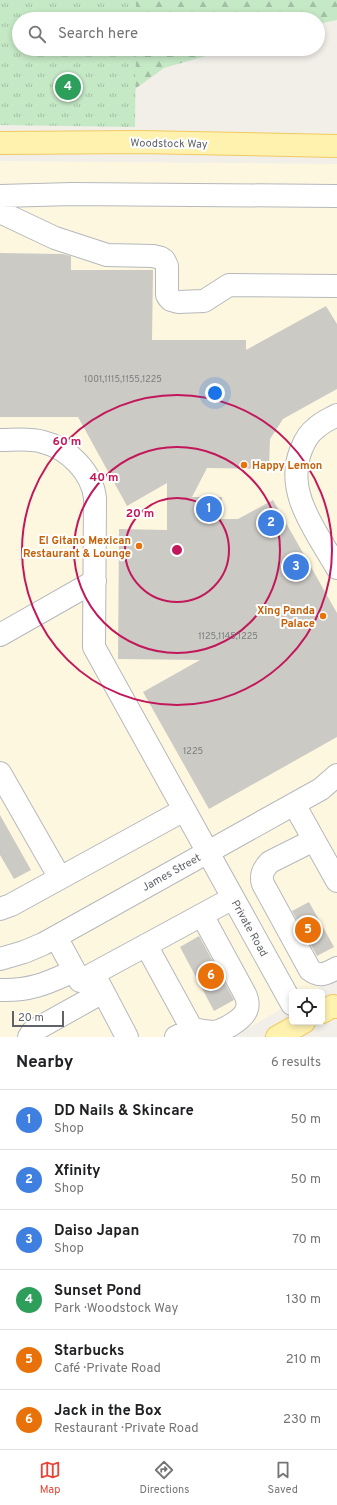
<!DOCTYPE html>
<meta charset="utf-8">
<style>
:root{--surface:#fff;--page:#f6f6f6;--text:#202124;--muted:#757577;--line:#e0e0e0;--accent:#ea4335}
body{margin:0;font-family:Overpass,sans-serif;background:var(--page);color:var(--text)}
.controls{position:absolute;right:12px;bottom:12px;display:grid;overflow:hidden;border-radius:6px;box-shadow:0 2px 6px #0003}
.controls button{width:36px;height:36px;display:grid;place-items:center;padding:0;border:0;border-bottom:1px solid var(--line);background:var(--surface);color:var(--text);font:20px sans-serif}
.scale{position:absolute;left:12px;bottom:10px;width:52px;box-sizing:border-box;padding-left:4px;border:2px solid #5f6368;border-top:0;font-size:11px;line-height:14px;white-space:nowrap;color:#5f6368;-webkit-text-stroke:3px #fff;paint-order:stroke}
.you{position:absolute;left:215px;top:393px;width:14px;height:14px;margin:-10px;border:3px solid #fff;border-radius:50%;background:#1a73e8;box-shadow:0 0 0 6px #1a73e833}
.badge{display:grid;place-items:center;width:26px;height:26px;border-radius:50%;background:var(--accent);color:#fff;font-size:13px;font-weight:700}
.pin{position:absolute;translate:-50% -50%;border:2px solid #fff;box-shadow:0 1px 4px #0006}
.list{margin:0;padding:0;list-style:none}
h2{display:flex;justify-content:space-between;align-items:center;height:52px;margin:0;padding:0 16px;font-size:17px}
h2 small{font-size:13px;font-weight:400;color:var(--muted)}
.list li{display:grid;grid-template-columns:26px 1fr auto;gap:12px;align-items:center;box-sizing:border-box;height:60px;padding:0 16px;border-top:1px solid var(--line)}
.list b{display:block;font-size:15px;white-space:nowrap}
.list p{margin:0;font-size:13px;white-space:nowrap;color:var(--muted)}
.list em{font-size:13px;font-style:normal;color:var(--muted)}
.icon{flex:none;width:22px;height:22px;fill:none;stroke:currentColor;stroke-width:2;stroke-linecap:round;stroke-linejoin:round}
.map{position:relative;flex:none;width:337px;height:1037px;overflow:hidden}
.search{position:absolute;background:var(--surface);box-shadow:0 2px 6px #0003;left:12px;right:12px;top:12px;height:44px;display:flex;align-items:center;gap:10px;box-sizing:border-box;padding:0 14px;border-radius:22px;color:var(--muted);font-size:15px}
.sheet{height:412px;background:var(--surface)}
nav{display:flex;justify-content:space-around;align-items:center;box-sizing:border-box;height:56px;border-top:1px solid var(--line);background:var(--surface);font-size:11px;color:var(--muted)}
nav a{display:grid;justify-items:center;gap:2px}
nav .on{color:var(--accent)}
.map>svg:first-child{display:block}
.commercial{fill:#fef7e0}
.forest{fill:url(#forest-firs)}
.park{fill:url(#park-tufts)}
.building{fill:#cccac5}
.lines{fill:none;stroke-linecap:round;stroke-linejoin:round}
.minor-casing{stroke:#b5b8bc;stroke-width:24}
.major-casing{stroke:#f2c960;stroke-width:24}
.minor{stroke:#fff;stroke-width:22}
.major{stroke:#fff2af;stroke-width:22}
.ring{fill:none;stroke:#c2185b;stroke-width:2}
.food-dot{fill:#e8710a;stroke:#fff;stroke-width:1.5}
.labels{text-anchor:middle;stroke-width:4;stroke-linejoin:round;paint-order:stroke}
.number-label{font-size:9px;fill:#7a7d7f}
.street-label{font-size:11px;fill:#5f6368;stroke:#fff}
.food-label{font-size:11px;font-weight:bold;fill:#c56008;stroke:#fff;text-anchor:end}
.centre{fill:#c2185b;stroke:#fff;stroke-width:2}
.ring-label{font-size:12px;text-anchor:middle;font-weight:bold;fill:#c2185b;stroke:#fff;stroke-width:4;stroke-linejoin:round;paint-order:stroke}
</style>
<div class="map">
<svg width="337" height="1037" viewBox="0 0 337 1037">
<defs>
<pattern id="forest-firs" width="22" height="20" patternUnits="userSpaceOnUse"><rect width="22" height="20" fill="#c5e8c5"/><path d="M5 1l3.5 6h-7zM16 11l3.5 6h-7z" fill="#a3c0a4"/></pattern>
<pattern id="park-tufts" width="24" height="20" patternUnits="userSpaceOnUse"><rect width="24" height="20" fill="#c5e8c5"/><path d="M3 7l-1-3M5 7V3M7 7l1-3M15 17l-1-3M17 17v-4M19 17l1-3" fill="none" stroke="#a3c0a4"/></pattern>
</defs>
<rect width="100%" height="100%" fill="#f1efe8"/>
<!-- commercial -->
<path class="commercial" d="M0 161 337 164V978L312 992H292V1003L232 1037H0Z"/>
<!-- forest -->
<path class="forest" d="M0 0H337V20L318 24V19H19V49H230L164 68 99 115 0 117Z"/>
<!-- park -->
<path class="park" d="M0 0H136V19H19V49H136L135 127 0 125Z"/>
<!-- building -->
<path class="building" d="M0 253 62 254 71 256V270H153L152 340H246V350L326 306 337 324V389L283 419 270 439 269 469 207 468 192 497H222L221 519H238L273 500 337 613V737L209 809 143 692 200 660 118 659 119 529 167 530V483L127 506 78 417H0Z
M0 815 31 870 14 879 0 855Z
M309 902 334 947 317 956 292 911Z
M199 936 234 1000 214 1011 180 947Z"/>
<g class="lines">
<!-- minor casing -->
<g class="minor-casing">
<path id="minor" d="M0 196 72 194 337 196
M0 212 55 238 107 255 153 256 161 258 164 260 167 266V295L169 298 171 300 178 302 204 301 229 285 337 286
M337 415C330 419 322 422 316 428 309 433 304 442 301 450 284 493 317 532 337 568
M0 440C14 440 30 438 43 442 68 448 92 472 95 498L94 647 292 1004
M0 635 95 581
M0 773 60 878
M294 804 337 881
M314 840 270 862C263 869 260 875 263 884L310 970C320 978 327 973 337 968
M0 909 11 905 184 810
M56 937 80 981 233 898
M146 945 192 1029 176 1037
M0 959 24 952 43 944 321 789 337 775
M96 978 127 1037
M0 990C31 991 47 983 74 971
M192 1029C199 1030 207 1032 214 1032 221 1031 226 1028 231 1025 244 1017 252 1009 245 994L202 915
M29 1037 33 1031 103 992"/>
</g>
<!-- major casing -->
<g class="major-casing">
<path id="major" d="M0 143 140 142 337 146
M322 1012 333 1006 337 1007
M277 1037 304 1022"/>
</g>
<!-- minor -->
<use href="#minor" class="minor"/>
<!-- major -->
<use href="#major" class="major"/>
</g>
<!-- distance rings -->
<g class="ring">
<circle cx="177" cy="550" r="52"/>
<circle cx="177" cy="550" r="103"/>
<circle cx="177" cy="550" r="155"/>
</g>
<!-- markers -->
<g class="food-dot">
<circle cx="244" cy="465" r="4"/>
<circle cx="139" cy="546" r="4"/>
<circle cx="323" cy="616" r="4"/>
</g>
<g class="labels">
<!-- number labels -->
<g class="number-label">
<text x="123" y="382">1001,1115,1155,1225</text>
<text x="228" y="639">1125,1145,1225</text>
<text x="193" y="754">1225</text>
</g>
<!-- street labels -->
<g class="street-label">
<text transform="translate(169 143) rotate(1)" y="4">Woodstock Way</text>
<text transform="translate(171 872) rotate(-29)" y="4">James Street</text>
<text transform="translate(250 928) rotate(61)" y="4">Private Road</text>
</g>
<!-- food labels -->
<g class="food-label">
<text x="252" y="469" text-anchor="start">Happy Lemon</text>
<text x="131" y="544">El Gitano Mexican<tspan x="131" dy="13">Restaurant &amp; Lounge</tspan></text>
<text x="315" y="614">Xing Panda<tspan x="315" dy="13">Palace</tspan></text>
</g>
</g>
<circle cx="177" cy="550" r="6" class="centre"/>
<g class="ring-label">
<text x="67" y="445">60 m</text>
<text x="104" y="481">40 m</text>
<text x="140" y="517">20 m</text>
</g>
</svg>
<div class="controls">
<button><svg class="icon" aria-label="locate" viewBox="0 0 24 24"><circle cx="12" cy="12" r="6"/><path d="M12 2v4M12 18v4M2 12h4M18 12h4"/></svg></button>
</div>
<div class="scale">20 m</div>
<div class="you"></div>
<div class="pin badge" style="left:209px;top:509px;background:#3f7fe0">1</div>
<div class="pin badge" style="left:271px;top:523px;background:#3f7fe0">2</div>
<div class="pin badge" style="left:296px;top:567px;background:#3f7fe0">3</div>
<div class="pin badge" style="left:68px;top:87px;background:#2e9e5b">4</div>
<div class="pin badge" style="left:308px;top:930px;background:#e8710a">5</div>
<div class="pin badge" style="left:211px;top:976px;background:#e8710a">6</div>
<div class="search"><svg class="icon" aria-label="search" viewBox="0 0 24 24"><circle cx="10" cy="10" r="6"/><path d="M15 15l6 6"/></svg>Search here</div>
</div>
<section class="sheet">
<h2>Nearby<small>6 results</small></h2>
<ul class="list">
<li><span class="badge" style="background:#3f7fe0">1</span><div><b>DD Nails &amp; Skincare</b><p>Shop</p></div><em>50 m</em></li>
<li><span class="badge" style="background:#3f7fe0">2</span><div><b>Xfinity</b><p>Shop</p></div><em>50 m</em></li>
<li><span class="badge" style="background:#3f7fe0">3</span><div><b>Daiso Japan</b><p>Shop</p></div><em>70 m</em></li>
<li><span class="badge" style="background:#2e9e5b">4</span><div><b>Sunset Pond</b><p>Park · Woodstock Way</p></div><em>130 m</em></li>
<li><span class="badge" style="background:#e8710a">5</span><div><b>Starbucks</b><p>Café · Private Road</p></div><em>210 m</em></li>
<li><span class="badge" style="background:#e8710a">6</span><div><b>Jack in the Box</b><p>Restaurant · Private Road</p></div><em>230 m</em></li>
</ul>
</section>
<nav>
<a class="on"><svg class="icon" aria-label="map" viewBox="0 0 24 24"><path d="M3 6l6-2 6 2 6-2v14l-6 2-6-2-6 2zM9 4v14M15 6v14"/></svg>Map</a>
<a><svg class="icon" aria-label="directions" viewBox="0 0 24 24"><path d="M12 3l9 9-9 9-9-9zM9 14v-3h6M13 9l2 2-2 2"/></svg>Directions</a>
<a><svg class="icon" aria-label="saved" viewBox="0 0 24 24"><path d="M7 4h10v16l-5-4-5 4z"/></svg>Saved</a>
</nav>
